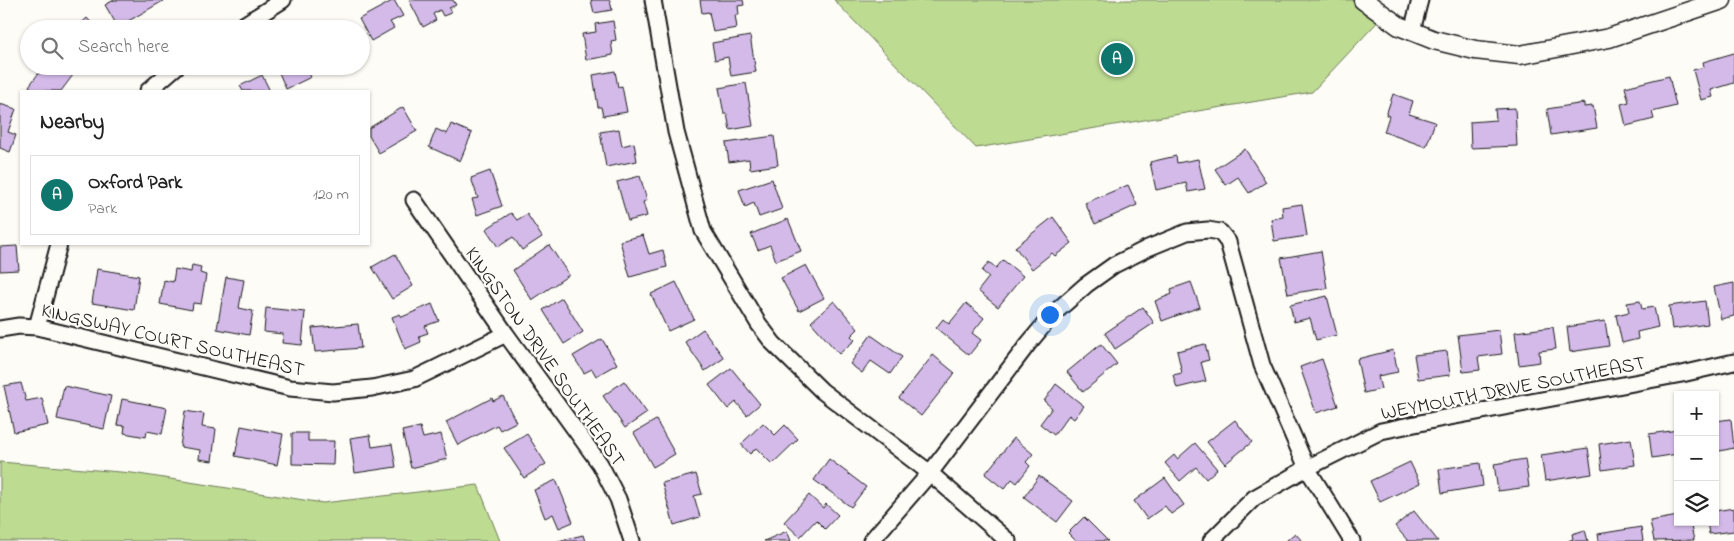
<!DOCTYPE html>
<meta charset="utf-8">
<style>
:root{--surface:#fff;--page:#f6f6f6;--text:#222;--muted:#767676;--line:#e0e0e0;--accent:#0f766e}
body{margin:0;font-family:"Indie Flower",sans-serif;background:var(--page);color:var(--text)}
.controls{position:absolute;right:15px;bottom:15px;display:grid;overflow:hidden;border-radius:0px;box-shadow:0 1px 4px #0004}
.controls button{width:45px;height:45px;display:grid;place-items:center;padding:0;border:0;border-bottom:1px solid var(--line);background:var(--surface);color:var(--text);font:25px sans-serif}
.you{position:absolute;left:1049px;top:314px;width:18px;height:18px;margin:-12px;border:4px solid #fff;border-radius:50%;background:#1a73e8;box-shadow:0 0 0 8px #1a73e833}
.badge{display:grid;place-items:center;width:32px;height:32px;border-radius:50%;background:var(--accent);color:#fff;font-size:16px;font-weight:700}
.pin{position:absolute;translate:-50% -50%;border:2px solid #fff;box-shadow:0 1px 5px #0006}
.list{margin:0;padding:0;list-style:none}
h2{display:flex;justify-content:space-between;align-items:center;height:65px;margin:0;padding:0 20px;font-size:21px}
h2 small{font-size:16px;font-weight:400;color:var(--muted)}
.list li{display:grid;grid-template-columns:32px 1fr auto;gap:15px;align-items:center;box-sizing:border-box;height:80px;margin:0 10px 10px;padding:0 10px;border:1px solid var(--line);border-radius:0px}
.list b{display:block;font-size:19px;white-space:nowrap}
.list p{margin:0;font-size:16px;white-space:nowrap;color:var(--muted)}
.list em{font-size:16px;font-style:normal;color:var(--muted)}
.icon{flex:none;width:28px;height:28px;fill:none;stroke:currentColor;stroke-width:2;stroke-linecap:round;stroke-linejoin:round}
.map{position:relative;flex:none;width:1734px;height:541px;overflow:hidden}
.search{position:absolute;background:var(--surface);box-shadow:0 1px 4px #0004;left:20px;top:20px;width:350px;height:55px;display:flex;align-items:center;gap:12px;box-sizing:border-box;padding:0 18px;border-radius:28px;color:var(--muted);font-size:19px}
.panel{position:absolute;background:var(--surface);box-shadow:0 1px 4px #0004;left:20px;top:90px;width:350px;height:155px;border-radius:0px}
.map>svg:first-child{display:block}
.green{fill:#bedb92;stroke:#6d7c57}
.building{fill:#d3bae9;stroke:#1c1c1c}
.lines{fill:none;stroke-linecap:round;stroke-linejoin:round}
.minor-casing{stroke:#1c1c1c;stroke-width:19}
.tertiary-casing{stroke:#1c1c1c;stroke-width:21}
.minor{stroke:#fdfcf7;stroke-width:15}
.tertiary{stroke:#fdfcf7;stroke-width:18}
.labels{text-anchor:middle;stroke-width:4.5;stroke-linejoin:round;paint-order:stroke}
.street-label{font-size:20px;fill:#1c1c1c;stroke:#fdfcf7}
</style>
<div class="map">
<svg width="1734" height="541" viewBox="0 0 1734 541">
<rect width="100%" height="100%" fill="#fdfcf7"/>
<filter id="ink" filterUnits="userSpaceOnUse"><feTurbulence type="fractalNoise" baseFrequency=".02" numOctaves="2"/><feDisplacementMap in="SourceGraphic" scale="10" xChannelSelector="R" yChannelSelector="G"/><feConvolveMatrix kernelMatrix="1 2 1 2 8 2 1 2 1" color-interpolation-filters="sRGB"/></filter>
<g filter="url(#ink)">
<!-- green -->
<path class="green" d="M834 0H1363L1384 15 1312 92 976 148Z
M0 462 132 473 323 503 478 485 500 541H0Z"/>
<!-- building -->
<path class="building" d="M114 0H162L163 1 118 27 105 5Z
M394 0 403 16 390 22 394 28 371 41 359 19Z
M409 0H453L456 5 449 8 451 13 443 16 440 10 433 14 436 20 423 27Z
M591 0H610L612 10 594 13Z
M700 0H743L744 5 738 6 739 15H735L737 28 713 32 709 12 702 13Z
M87 18 95 27 101 22 107 29H75Z
M613 21 616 40 611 41 613 55 586 60 582 34 596 32 595 24Z
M750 36 756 72 731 76 728 57 715 60 712 43Z
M1734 53V83L1711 90 1713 97 1701 100 1693 70 1704 67 1703 62Z
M44 66H61L73 75 61 91H35L29 86Z
M280 66H305L311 77 286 89 277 68Z
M615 71 618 87 622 86 627 112 603 116 601 107H598L593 75Z
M262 75 269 89 265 91H243L240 86Z
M1669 76 1676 106 1652 112 1654 119 1626 126 1621 104 1629 102 1625 87Z
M746 83 753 126 730 130 727 114H724L719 88Z
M1393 94 1413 101 1409 114 1435 122 1426 147 1384 132 1389 116 1386 115Z
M1584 103V107L1593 106 1597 128 1551 135 1547 109Z
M0 104 16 109 8 132 16 135 10 152 0 148Z
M403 107 417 131 379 153 369 136V128Z
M1515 108 1517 146 1471 148 1470 122 1496 120 1495 109Z
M451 124 472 133 460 161 429 147 436 129 447 134Z
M619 129 622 146 634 143 637 161 606 167 600 132Z
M774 136 778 165 750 169 749 159 729 162 726 143Z
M1245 149 1266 182 1249 193 1238 177 1226 185 1215 169Z
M1176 156 1177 163 1198 159 1205 189 1188 192 1186 183 1156 190 1150 162Z
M490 171 502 206 477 215 472 199 478 198 471 178Z
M640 176 647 200 643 202 647 216 628 221 617 182Z
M772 179 782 209 759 217 754 203 745 207 739 190Z
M1128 185 1137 205 1095 224 1085 203Z
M1302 204 1307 236 1274 241 1271 219 1283 217 1282 207Z
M511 213 517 220 527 214 542 237 522 250 513 237 498 247 486 229Z
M1053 217 1072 243 1055 256 1052 253 1032 269 1015 247Z
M788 219 801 251 776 261 770 245 758 250 751 234Z
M643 235 649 254 663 250 667 267 630 277 620 241Z
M549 245 569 275 532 300 513 270Z
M17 246 19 270 0 271V247Z
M1321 251 1327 288 1288 294 1281 258Z
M395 254 413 286 392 299 372 267Z
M1003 260 1023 276 998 307 978 291 989 277 982 271 989 262 996 268Z
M192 265 201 267 200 273 206 275 201 304 193 303 192 310 160 304 164 280 173 282 175 269 191 272Z
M806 265 824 298 799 311 781 278Z
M97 269 139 276 134 310 92 303Z
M226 277 244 280 239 308 253 311 249 335 217 329Z
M676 282 694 319 668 331 651 294Z
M1191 282 1200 307 1162 321 1155 301 1172 294 1171 289Z
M1734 283V316L1721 319 1714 287Z
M1327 296 1337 335 1316 340 1310 318 1294 322 1290 305Z
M562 298 583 332 564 344 543 310Z
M834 301 858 329 851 336 855 340 839 354 811 322Z
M1640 301 1642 309 1654 307 1658 327 1637 332 1638 339 1622 343 1616 315 1629 312 1627 303Z
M1705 301 1708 324 1672 329 1669 306Z
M966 303 984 318 972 333 981 340 969 355 936 328 943 319 949 324Z
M432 304 439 321 425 326 428 333 419 336 421 342 405 349 392 317 400 314 402 317Z
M1143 307 1154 323 1115 349 1105 333Z
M266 308 305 312 302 345 282 343 283 334 264 332Z
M1605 321 1609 346 1570 352 1567 327Z
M358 324 361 348 315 352 312 328Z
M1553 327 1556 349 1539 351 1540 362 1519 365 1515 332Z
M703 329 724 358 705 371 685 342Z
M1499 330 1502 354 1478 357 1480 370 1463 372 1458 335Z
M871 335 902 357 890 374 871 361 862 373 850 364Z
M602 339 617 364 596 376 592 369 584 373 573 356Z
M1101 344 1117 364 1083 392 1067 372Z
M1205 344 1209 360 1201 362 1206 381 1177 388 1173 375 1182 373 1177 351Z
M1393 350 1398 372 1378 376 1381 389 1364 393 1357 359Z
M1447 351 1450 375 1418 379 1414 355Z
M933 355 955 373 921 416 899 398Z
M1322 359 1338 406 1316 413 1300 367Z
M731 368 760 404 747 415 736 402 728 409 709 385Z
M624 381 647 413 625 428 603 396Z
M21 383 26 401 42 398 48 425 14 432 4 386Z
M1056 384 1084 406 1074 419 1069 415 1054 435 1040 424 1052 408 1044 401Z
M64 386 111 396 104 429 57 419Z
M503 396 516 422 500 430 497 425 458 445 446 422 492 398 493 401Z
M122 399 167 408 162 434 147 431 146 437 124 433 125 426 117 425Z
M185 411 204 414 202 427 216 429 212 461 199 459 200 450 180 447Z
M1731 419 1734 448 1715 452V421Z
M656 420 675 454 653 467 634 433Z
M1235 420 1252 442 1225 464 1207 442Z
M763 423 775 435 785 425 798 439 772 464 756 448 750 454 741 444Z
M241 426 283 434 277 465 235 456Z
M420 427 423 438 441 434 447 459 411 468 402 431Z
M1678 430V454L1652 458 1649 434Z
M292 433H308V441H334L333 465 292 464Z
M527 434 546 464 524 478 504 448Z
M370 435 372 447 392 444 396 467 355 473 350 438Z
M1014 438 1033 454 1026 462 1030 466 1017 483 1012 479 1004 489 985 474Z
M1631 439 1635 465 1602 470 1599 444Z
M1195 443 1217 469 1206 479 1196 467 1180 481 1165 463 1174 455 1177 459Z
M1588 448 1592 474 1545 481 1541 455Z
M829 459 866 487 851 507 814 480Z
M1525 459 1529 487 1498 491 1494 464Z
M1410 462 1420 483 1380 502 1370 481Z
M1480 463 1483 486 1442 493 1439 469Z
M696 474 702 494 694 496 700 517 674 525 662 483Z
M1039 476 1073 501 1057 522 1024 497Z
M1165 478 1184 505 1171 514 1165 506 1147 519 1134 501Z
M556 480 573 522 559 528 553 514 545 518 534 490Z
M809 495 823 508 826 504 838 515 825 529 816 520 800 537 784 522Z
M1734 508V531L1709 534 1707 522H1715V511Z
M1414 511 1438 541H1408L1395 526Z
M1678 516V522H1690L1694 540 1654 541 1650 521Z
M1084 517 1108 541H1076L1068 533Z
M1641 527 1643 541H1599L1598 534Z
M1585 530 1588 541H1568L1573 539 1572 534Z
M787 531 791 541H764Z
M1295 533 1302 541H1286Z
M583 535 585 541H558Z"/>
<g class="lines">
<!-- minor casing -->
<g class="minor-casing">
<path id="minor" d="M653 0 676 132 703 231 758 323 773 343 822 391 930 473 1008 541
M237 29 283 0
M1412 31 1420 0
M148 91 177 66
M414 200 506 334 600 464 618 499 632 541
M37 327 59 244
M0 329 19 326 37 327 290 388 333 392 372 388 414 379 506 334
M871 541 930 473 1028 344 1053 314 1086 285 1114 265 1148 248 1187 232 1208 230 1220 232 1228 242 1262 365 1307 468 1352 541
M1211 541 1254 498 1307 468 1381 431 1439 419 1682 374 1734 362"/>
</g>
<!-- tertiary casing -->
<g class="tertiary-casing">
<path id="tertiary" d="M1363 0 1399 26 1434 40 1475 50 1520 55 1609 38 1722 0"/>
</g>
<!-- minor -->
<use href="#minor" class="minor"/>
<!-- tertiary -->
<use href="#tertiary" class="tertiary"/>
</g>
</g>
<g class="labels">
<!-- street labels -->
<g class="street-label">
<text transform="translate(173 339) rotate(13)" y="7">KINGSWAY COURT SOUTHEAST</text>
<text transform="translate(546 356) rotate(55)" y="7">KINGSTON DRIVE SOUTHEAST</text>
<text transform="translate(1513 387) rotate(-11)" y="7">WEYMOUTH DRIVE SOUTHEAST</text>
</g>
</g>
</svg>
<div class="controls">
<button>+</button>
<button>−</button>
<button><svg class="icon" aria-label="layers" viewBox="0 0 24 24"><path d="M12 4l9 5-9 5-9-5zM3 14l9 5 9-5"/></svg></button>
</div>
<div class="you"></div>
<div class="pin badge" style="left:1117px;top:59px">A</div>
<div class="search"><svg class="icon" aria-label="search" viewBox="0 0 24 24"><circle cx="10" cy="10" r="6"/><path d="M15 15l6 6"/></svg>Search here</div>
<section class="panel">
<h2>Nearby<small></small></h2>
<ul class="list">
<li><span class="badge">A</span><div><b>Oxford Park</b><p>Park</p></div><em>120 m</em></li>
</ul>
</section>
</div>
